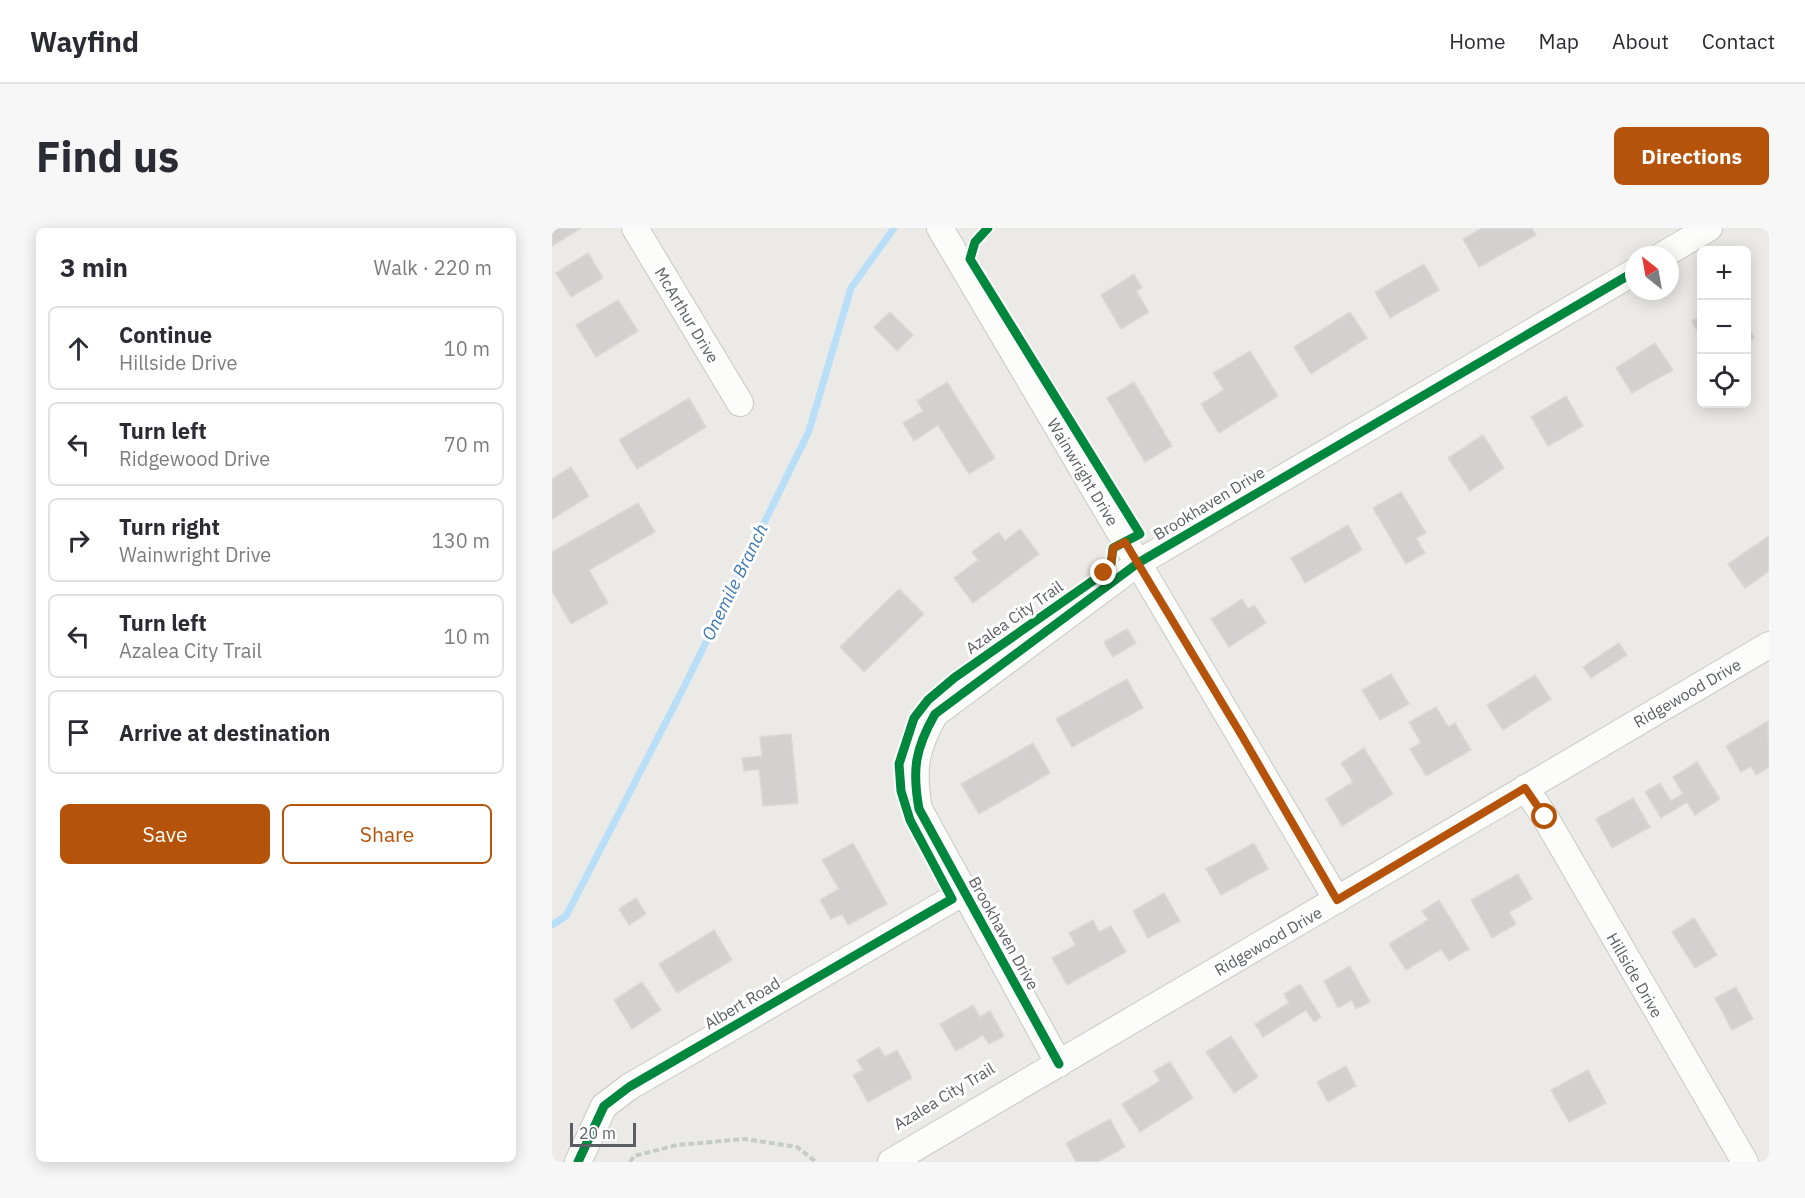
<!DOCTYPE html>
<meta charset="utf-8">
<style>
:root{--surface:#fff;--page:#f7f7f7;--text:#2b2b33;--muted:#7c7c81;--line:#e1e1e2;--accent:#b45309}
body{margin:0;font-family:"IBM Plex Sans",sans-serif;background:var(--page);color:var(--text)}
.controls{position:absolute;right:18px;top:18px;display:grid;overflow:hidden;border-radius:9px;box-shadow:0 3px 15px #0003}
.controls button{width:54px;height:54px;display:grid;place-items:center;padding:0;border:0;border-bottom:2px solid var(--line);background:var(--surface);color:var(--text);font:30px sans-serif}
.compass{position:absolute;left:1073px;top:18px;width:54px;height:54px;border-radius:50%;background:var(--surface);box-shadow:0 3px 15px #0003;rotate:329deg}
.scale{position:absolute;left:18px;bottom:15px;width:66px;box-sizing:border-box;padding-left:6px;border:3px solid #5b5f64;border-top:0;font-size:16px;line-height:21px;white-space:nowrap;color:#5b5f64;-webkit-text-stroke:4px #fff;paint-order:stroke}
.stop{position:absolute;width:18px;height:18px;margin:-14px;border:4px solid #b45309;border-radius:50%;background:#fff}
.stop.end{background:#b45309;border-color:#fff;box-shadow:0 2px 6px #0008}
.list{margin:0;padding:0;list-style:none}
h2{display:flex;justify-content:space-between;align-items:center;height:78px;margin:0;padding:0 24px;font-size:26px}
h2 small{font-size:20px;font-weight:400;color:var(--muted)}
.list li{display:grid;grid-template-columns:39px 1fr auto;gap:18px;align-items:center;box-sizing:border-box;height:84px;margin:0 12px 12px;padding:0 12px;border:2px solid var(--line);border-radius:9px}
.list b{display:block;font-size:22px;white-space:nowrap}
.list p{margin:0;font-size:20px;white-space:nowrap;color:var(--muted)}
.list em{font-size:20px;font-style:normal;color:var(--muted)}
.actions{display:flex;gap:12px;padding:18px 24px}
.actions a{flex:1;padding:14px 0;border:2px solid var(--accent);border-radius:9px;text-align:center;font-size:21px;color:var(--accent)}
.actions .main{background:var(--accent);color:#fff}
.icon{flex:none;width:33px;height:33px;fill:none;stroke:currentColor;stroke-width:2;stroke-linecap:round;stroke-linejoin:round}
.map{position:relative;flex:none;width:1217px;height:934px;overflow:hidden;border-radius:9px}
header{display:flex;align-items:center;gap:36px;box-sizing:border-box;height:84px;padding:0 30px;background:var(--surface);border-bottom:2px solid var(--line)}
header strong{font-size:28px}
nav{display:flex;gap:33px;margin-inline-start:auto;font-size:21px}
.intro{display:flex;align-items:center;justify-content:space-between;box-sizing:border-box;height:144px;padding:0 36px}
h1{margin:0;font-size:42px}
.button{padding:15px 27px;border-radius:9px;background:var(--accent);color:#fff;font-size:21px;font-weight:700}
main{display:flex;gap:36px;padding:0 36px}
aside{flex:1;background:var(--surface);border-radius:9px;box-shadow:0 3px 15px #0003}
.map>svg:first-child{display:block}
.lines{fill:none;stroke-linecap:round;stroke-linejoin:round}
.stream{stroke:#b8def8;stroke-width:7}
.building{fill:#d2d1cf;stroke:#dad9d5;stroke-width:1.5}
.minor-casing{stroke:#c8c8c8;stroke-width:28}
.path{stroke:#c5cbc8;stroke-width:4;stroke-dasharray:6 3;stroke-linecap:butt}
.minor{stroke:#fcfcfb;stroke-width:26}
.cycleway-casing{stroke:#fff;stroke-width:13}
.cycleway{stroke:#00873e;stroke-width:9}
.route{stroke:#b45309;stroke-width:8}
.labels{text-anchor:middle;stroke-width:6;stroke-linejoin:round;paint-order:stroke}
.street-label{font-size:16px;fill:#5b5f64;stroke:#fff}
.water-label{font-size:18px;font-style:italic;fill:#3e79b2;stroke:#fff}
</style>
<header>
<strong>Wayfind</strong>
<nav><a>Home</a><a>Map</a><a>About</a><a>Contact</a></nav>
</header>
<div class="intro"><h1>Find us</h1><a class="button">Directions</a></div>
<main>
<aside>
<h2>3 min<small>Walk · 220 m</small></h2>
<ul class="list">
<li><svg class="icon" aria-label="ahead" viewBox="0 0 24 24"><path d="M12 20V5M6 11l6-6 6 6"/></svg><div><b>Continue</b><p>Hillside Drive</p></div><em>10 m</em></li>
<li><svg class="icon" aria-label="left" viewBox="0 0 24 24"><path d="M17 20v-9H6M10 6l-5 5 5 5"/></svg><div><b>Turn left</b><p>Ridgewood Drive</p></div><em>70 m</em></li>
<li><svg class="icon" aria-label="right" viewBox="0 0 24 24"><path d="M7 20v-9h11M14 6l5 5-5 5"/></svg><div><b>Turn right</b><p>Wainwright Drive</p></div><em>130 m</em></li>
<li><svg class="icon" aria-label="left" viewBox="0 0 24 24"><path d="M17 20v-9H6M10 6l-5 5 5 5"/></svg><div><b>Turn left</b><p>Azalea City Trail</p></div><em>10 m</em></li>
<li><svg class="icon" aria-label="arrive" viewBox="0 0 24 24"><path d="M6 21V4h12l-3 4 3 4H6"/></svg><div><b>Arrive at destination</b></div></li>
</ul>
<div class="actions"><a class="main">Save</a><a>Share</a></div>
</aside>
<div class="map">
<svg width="1217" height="934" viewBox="0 0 1217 934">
<rect width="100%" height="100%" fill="#ebeae6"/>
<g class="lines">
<!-- stream -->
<path class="stream" d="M0 697 14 688 135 453 257 203 299 60 342 0"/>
</g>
<!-- building -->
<path class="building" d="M0 0H29L0 18Z
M930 0H980L984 7 927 39 911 11Z
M36 25 51 50 19 69 4 45Z
M872 36 887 62 838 90 823 64Z
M582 46 590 60 584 63 597 84 569 101 549 67Z
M66 72 86 103 44 129 24 97Z
M338 84 361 107 345 123 322 99Z
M798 84 815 110 759 146 742 119Z
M1150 88V111L1140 93Z
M1194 95 1202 110 1194 114Z
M1103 115 1121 142 1080 165 1064 140Z
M698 123 726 168 667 205 649 176 672 162 661 145Z
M395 154 443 230 417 246 386 197 362 213 351 195 371 183 365 173Z
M582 154 620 218 593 234 555 170Z
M1014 168 1031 198 996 218 979 189Z
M137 170 154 199 85 241 67 212Z
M931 207 952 240 918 263 896 230Z
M19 239 37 268 0 291V251Z
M849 264 874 305 864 310 873 325 854 336 821 280Z
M86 275 103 304 37 342 56 375 19 396 0 363V324Z
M796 297 810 322 753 355 739 330Z
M468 301 487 326 421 375 402 350 426 332 420 324 447 304 453 313Z
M1217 308V343L1193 360 1176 336Z
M347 361 372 386 312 444 288 419Z
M690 371 696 381 702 377 714 395 677 419 659 391Z
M575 401 584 415 561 429 552 414Z
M1067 415 1075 427 1039 450 1031 439Z
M839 446 857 476 828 492 810 462Z
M983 447 999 471 951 502 935 477Z
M575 451 591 480 520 519 504 491Z
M884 479 896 499 903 495 919 522 874 548 858 521 869 515 857 494Z
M1216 493 1217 539 1204 547 1199 538 1189 544 1174 518Z
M239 506 246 575 211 578 207 541 192 543 190 530 210 528 208 509Z
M481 515 498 545 427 586 409 556Z
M812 520 841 566 790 598 774 571 801 554 789 535Z
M1145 534 1168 571 1143 587 1135 574 1109 590 1093 564 1108 555 1119 573 1131 566 1121 549Z
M1081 570 1098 599 1060 620 1044 591Z
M301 615 335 676 296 697 290 686 279 691 268 672 287 661 270 632Z
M702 615 716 641 669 667 654 641Z
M966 646 980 671 957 684 964 696 940 710 919 672Z
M612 665 628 693 596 710 581 683Z
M84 670 94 686 77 697 67 681Z
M887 672 917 721 897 733 889 721 854 742 837 716 876 692 870 683Z
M1142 690 1165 727 1143 740 1120 704Z
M541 692 547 704 559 698 574 724 515 757 500 730 524 717 517 705Z
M162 702 180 732 125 765 107 736Z
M798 738 818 774 804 781 800 772 786 780 772 753Z
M90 754 109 782 80 801 62 772Z
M748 756 769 789 762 794 754 782 711 809 703 796 737 775 732 766Z
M1184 759 1201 791 1180 802 1163 770Z
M421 777 428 789 438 783 452 808 437 816 431 807 404 823 388 796Z
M679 808 706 849 682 865 654 824Z
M327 819 333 829 345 822 360 850 316 874 301 847 311 842 305 832Z
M618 834 641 870 588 904 570 876 608 853 602 843Z
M794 838 804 858 776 874 765 854Z
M1036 842 1054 875 1017 894 999 862Z
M558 891 573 919 546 934H524L514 915Z"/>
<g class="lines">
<!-- minor casing -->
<g class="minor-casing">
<path id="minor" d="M83 0 188 175
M388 0 785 672
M1111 27 1157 0
M973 560 993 589 1193 934
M507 836 367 581C360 542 363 521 383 486L586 335 1082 44
M26 934 52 878 77 859 412 664
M339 934 1217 417"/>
</g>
<!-- path -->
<path class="path" d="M422 15 436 0
M78 934 82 928 125 917 193 911 245 919 264 934"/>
<!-- minor -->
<use href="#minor" class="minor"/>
<!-- cycleway casing -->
<g class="cycleway-casing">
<path id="cycleway" d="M507 836 367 581C360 542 363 521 383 486L586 335 1082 44
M26 934 52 878 77 859 400 671 358 592 349 563 347 536 362 490 376 472 402 450 552 345 559 336 561 320 588 306 418 31 423 14 436 0"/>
</g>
<!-- cycleway -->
<use href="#cycleway" class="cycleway"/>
</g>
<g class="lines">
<!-- route -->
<path class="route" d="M552 345 559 336 561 320 573 314 690 508 785 672 973 560 993 589"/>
</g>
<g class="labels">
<!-- street labels -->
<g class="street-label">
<text transform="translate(135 87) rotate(59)" y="6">McArthur Drive</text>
<text transform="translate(531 244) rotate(59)" y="6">Wainwright Drive</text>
<text transform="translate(657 275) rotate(-31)" y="6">Brookhaven Drive</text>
<text transform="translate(462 389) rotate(-35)" y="6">Azalea City Trail</text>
<text transform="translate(1135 465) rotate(-30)" y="6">Ridgewood Drive</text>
<text transform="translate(452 705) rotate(61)" y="6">Brookhaven Drive</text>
<text transform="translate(716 713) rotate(-30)" y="6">Ridgewood Drive</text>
<text transform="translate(1083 747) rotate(60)" y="6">Hillside Drive</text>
<text transform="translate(190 775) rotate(-31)" y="6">Albert Road</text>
<text transform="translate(392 868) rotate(-31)" y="6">Azalea City Trail</text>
</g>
<!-- water labels -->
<g class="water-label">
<text transform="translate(183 354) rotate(-64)" y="6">Onemile Branch</text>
</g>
</g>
</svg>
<div class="controls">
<button>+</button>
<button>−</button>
<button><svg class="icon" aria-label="locate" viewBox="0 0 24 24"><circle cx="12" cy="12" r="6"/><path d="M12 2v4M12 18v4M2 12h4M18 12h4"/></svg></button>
</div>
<svg class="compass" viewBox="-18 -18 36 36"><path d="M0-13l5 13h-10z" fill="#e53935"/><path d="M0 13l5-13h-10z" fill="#7c7c81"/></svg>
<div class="scale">20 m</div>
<div class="stop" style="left:993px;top:589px"></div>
<div class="stop end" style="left:552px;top:345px"></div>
</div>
</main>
